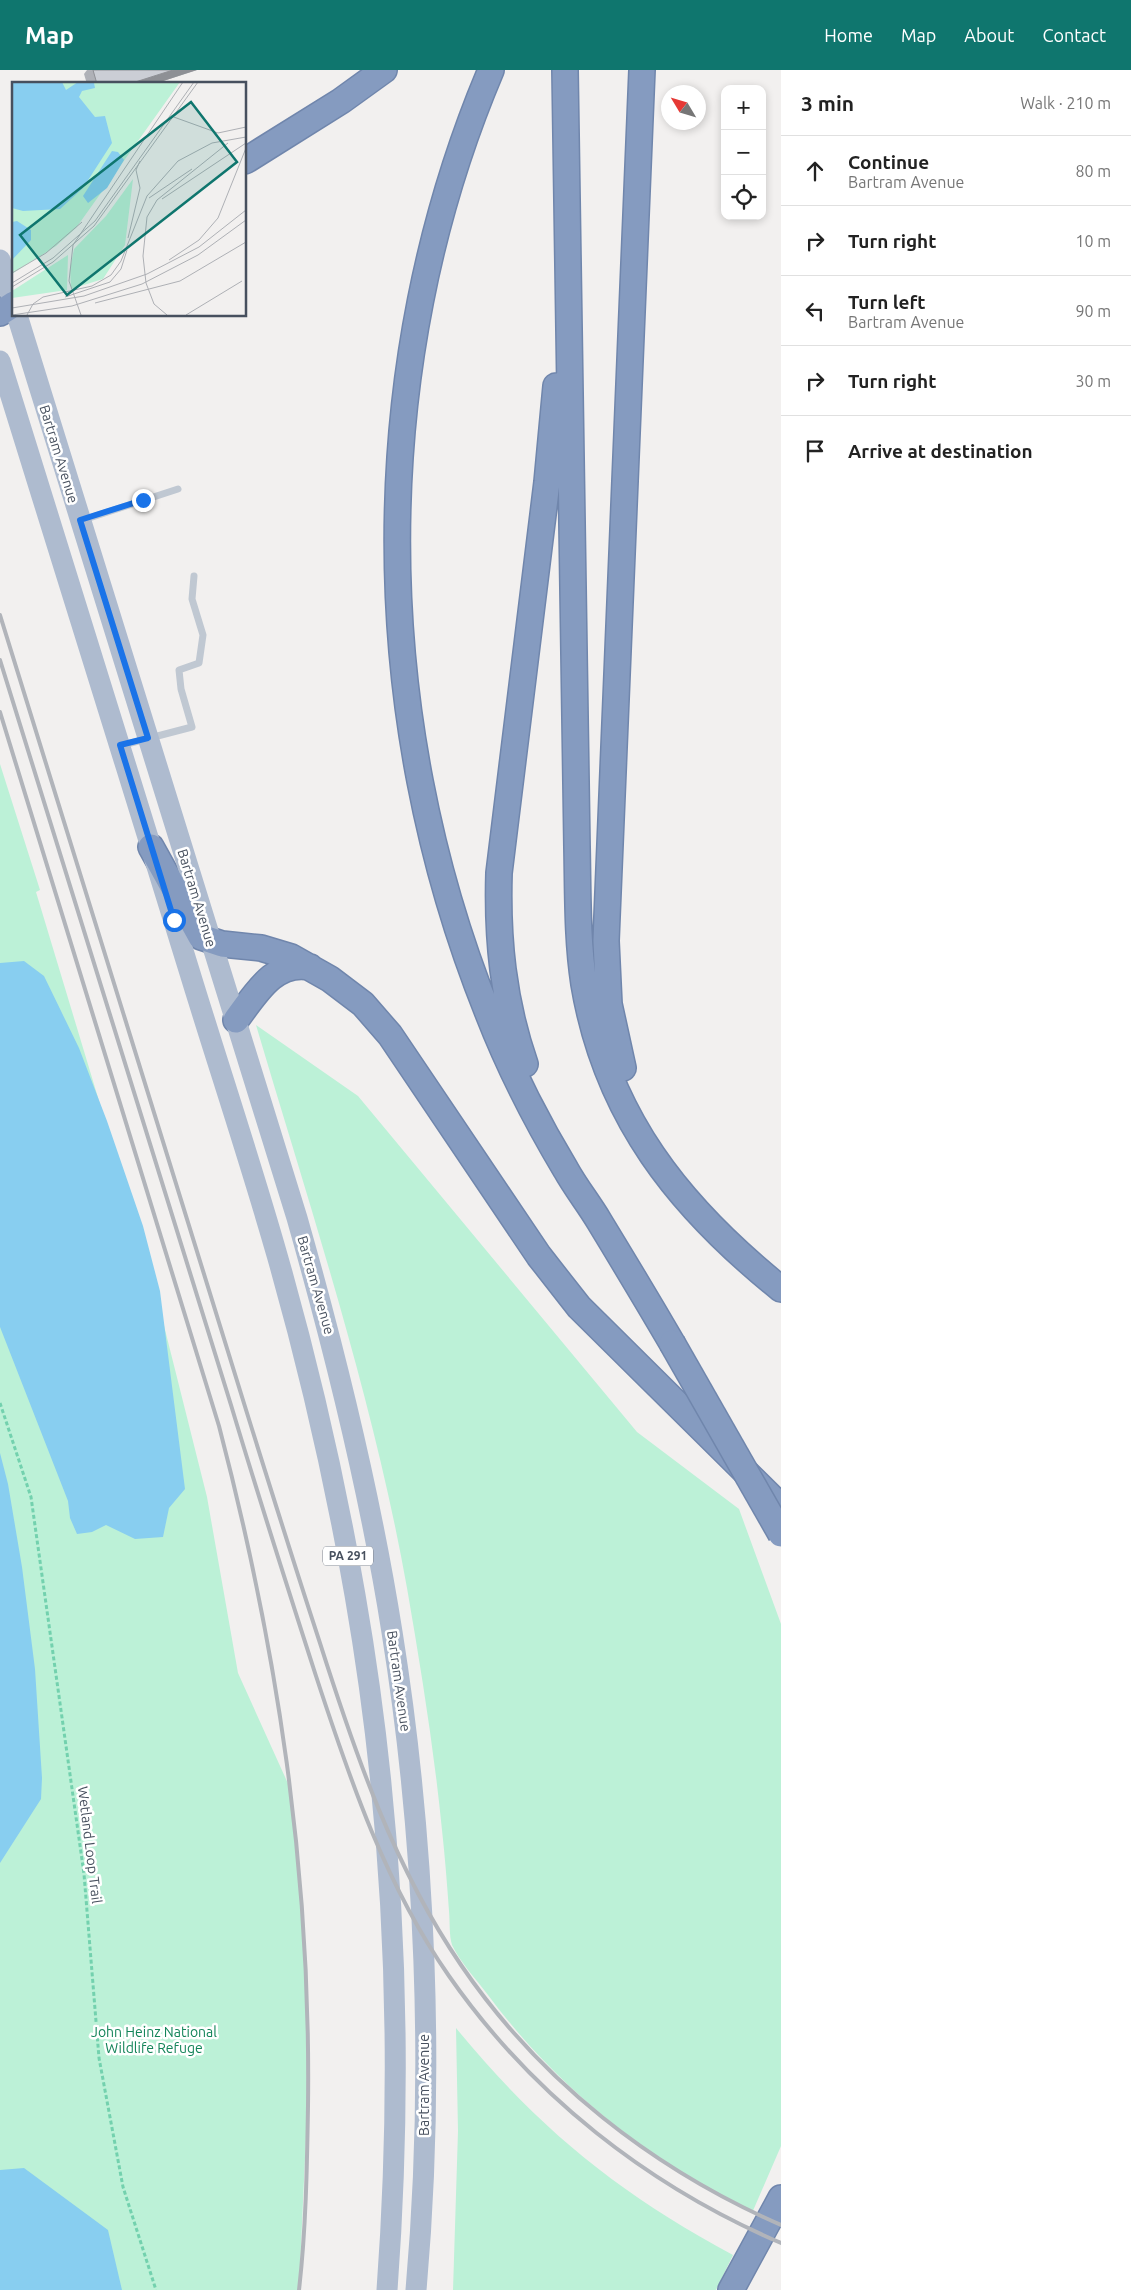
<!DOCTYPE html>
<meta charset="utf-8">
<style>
:root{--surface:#fff;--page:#f2f2f2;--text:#222;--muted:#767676;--line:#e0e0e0;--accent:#0f766e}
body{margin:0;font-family:Ubuntu,sans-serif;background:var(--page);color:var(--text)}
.controls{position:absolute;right:15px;top:15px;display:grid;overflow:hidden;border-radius:10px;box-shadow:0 2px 8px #0003}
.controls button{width:45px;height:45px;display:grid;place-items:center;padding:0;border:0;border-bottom:1px solid var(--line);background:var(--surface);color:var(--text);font:25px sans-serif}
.compass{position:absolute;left:661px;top:15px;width:45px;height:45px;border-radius:50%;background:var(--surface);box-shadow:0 2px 8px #0003;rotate:308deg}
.stop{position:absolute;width:15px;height:15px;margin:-11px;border:4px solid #1a73e8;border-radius:50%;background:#fff}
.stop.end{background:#1a73e8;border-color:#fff;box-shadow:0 1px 5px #0008}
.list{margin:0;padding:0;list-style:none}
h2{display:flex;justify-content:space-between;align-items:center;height:65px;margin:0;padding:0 20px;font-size:21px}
h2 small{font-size:16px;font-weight:400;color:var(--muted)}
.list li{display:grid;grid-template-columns:32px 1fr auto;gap:15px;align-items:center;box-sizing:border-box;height:70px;padding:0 20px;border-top:1px solid var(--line)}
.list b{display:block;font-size:19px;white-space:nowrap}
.list p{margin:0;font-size:16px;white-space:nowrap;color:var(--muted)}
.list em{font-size:16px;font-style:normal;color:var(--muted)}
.icon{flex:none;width:28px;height:28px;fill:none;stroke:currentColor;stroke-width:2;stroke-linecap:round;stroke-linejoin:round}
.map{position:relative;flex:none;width:781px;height:2220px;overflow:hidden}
header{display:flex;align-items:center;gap:30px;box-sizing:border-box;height:70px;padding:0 25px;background:var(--accent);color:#fff}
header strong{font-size:24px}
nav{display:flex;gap:28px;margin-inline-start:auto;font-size:18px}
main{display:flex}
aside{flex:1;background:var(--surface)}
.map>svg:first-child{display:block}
.green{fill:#bcf1d7}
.water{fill:#88cef0}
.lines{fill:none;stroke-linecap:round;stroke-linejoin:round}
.motorway-casing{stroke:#7086ac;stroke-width:28}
.path{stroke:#73d1ae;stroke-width:3;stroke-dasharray:4 2.5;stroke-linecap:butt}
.service{stroke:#c0c8d2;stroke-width:7}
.primary{stroke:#aebbcf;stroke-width:21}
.motorway{stroke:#859bc0;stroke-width:25}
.rail{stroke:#b1b4ba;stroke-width:4}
.motorway-bridge-casing{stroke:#7086ac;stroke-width:28;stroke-linecap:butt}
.motorway-bridge{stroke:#859bc0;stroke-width:25}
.wall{fill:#afb1b7}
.shaded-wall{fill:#8e9095}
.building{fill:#cbced5;stroke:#8e9095}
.route{stroke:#1a73e8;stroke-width:6}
.labels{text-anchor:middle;stroke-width:5;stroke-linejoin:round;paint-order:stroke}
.shield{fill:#fff;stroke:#7e848e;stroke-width:1}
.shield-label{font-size:12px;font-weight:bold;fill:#47505e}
.street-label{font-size:14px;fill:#47505e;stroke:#fff}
.park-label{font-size:14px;fill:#138459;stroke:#fff}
.inset-road{fill:none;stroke:#aeb0b5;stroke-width:1}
.view{fill:#0f766e;fill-opacity:0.15;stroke:#0f766e;stroke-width:2.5}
.inset-edge{fill:none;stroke:#47505e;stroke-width:2.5}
</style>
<header>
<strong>Map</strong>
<nav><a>Home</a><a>Map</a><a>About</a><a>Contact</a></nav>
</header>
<main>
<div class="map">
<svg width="781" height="2220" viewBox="0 0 781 2220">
<rect width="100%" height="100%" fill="#f2f0ef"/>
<!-- green -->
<path class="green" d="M0 694 40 820 36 822 150 1200 207 1427 238 1603 290 1718 304 1851 309 2000 299 2220H0Z
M256 955 358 1026 637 1362 739 1439 781 1554V2076L752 2143C649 2090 557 2018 488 1925 476 1909 460 1892 452 1875 449 1865 450 1851 449 1841 447 1814 445 1787 442 1760 434 1679 421 1599 407 1518 373 1327 311 1141 256 955Z
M456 1958C539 2059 618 2123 733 2185L716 2220H453L458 2061Z"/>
<!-- water -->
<path class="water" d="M24 891 44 906 79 978 107 1051 143 1156 160 1221 185 1419 169 1438 163 1467 135 1469 106 1455 92 1462 77 1464 70 1448 68 1431 0 1257V893Z
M0 1383 8 1414 22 1497 35 1599 42 1708 41 1729 0 1793Z
M24 2098 108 2160 122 2220H0V2100Z"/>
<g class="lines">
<!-- motorway casing -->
<g class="motorway-casing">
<path id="motorway" d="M491 0C365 297 368 645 488 943 509 997 536 1050 566 1100 576 1118 589 1134 599 1151 624 1192 648 1232 672 1273
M565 0 577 777C578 822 577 869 584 914 606 1046 679 1137 781 1219
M245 91 341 31 384 0
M0 243 14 234
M151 777 201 867 222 874 261 878 291 887 330 909 363 934 390 965 539 1186 579 1237 781 1437
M236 950C255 925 274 890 310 897
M525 994C503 931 497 869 499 803L547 412 556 316
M623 998 609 934 606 871 642 0
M731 2220 781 2128"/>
</g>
<!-- path -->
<path class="path" d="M0 1333 31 1427 84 1804 99 1988 123 2117 156 2220"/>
<!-- service -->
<path class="service" d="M83 450 178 419
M123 675 192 657 181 619 179 600 199 593 203 565 192 529 194 506"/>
<!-- primary -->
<path class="primary" d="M0 190 14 235
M17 245 297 1148C336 1285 370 1422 392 1562 426 1774 435 2006 416 2220
M0 291C64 494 126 697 189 900 218 995 250 1090 277 1185 309 1297 335 1410 355 1525 395 1754 404 1989 387 2220"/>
<!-- motorway -->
<use href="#motorway" class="motorway"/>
<!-- rail -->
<path class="rail" d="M0 545C82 811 165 1077 247 1343 271 1420 295 1497 320 1573 356 1686 394 1797 461 1895 540 2011 653 2099 781 2155
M0 590C77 838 155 1086 231 1335 258 1425 287 1516 316 1606 350 1710 386 1816 449 1906 532 2025 648 2116 781 2173
M0 642 219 1356C278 1582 311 1802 308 2036 307 2097 306 2159 299 2220"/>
<!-- motorway-bridge casing -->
<g class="motorway-bridge-casing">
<path id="motorway-bridge" d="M672 1273 781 1464"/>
</g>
<!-- motorway-bridge -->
<use href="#motorway-bridge" class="motorway-bridge"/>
</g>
<!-- wall -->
<path class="wall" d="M87 0H197L154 14H87L84 4Z"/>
<!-- shaded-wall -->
<path class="shaded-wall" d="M173 0H197L154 14H129Z"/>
<!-- building -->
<path class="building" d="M93 0H173L129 14H97Z"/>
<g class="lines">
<!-- route -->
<path class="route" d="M143 430 80 450 148 668 120 675 174 850"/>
</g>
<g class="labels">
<!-- shield labels -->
<rect class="shield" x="323" y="1476.5" width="50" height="19" rx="4"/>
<g class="shield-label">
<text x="348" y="1490">PA 291</text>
</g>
<!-- street labels -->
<g class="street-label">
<text transform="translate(59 384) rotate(73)" y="5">Bartram Avenue</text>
<text transform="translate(197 828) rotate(73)" y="5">Bartram Avenue</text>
<text transform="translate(316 1215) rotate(74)" y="5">Bartram Avenue</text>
<text transform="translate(399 1611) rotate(82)" y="5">Bartram Avenue</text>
<text transform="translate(90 1775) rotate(83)" y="5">Wetland Loop Trail</text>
<text transform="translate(424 2015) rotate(-90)" y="5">Bartram Avenue</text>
</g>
<!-- park labels -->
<g class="park-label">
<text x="154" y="1967">John Heinz National<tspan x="154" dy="16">Wildlife Refuge</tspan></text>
</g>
</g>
<!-- overview -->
<g transform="translate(12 12)">
<rect width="234" height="234" fill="#f2f0ef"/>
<path d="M0 0H168L64 146 44 164 0 192ZM121 97 113 163 91 197 59 207 58 187 62 167 94 134ZM56 173 55 208 0 216V209Z" fill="#bcf1d7"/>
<path d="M0 0H50L54 8 66 0 82 1 83 6 70 9 67 15 83 35 93 34 100 61 71 106 48 127 11 129 0 126ZM100 69 106 70 112 78 95 106 76 121 71 114ZM5 139 19 148V158L0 178V140Z" fill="#88cef0"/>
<path class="inset-road" d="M159 34 206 51 234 45M137 116 180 87M150 117 234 61M116 156 128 106 124 88 128 79M157 178 187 158 206 136 234 66M0 191 34 171 70 140M0 201 41 176 83 139 182 0M0 205 41 180 82 144 186 0M53 215 98 200 109 187 115 168M83 221 168 199 234 160M0 226 72 214 135 192 187 165 234 128M0 233 60 224 130 202 186 173 234 138M15 233 21 222 31 215 80 204 99 193 109 179 135 114 166 79 200 61 234 55M69 233 57 199 61 163 171 0M155 233 142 222 134 201 131 174 135 135 145 118 216 61M174 233 230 199"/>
<path class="view" d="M179 20 225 80 55 213 8 153Z"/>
<rect width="234" height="234" class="inset-edge"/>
</g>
</svg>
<div class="controls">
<button>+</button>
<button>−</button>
<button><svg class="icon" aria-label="locate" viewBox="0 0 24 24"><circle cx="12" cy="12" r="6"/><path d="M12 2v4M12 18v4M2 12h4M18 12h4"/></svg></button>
</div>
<svg class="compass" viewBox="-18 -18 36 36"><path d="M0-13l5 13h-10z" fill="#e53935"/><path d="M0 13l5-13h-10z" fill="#767676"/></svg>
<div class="stop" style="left:174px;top:850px"></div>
<div class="stop end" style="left:143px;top:430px"></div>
</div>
<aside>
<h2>3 min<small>Walk · 210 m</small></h2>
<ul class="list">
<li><svg class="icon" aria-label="ahead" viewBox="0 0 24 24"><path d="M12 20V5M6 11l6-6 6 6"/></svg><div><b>Continue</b><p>Bartram Avenue</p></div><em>80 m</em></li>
<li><svg class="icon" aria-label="right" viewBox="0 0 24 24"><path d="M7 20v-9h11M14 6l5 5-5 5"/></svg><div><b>Turn right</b></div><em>10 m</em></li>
<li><svg class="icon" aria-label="left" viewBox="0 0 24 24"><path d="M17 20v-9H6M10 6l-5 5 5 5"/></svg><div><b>Turn left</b><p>Bartram Avenue</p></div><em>90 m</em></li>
<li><svg class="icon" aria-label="right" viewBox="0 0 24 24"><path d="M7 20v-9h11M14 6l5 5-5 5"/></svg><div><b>Turn right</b></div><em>30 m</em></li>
<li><svg class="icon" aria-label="arrive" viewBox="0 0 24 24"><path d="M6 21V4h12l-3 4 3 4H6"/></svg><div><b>Arrive at destination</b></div></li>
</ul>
</aside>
</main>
